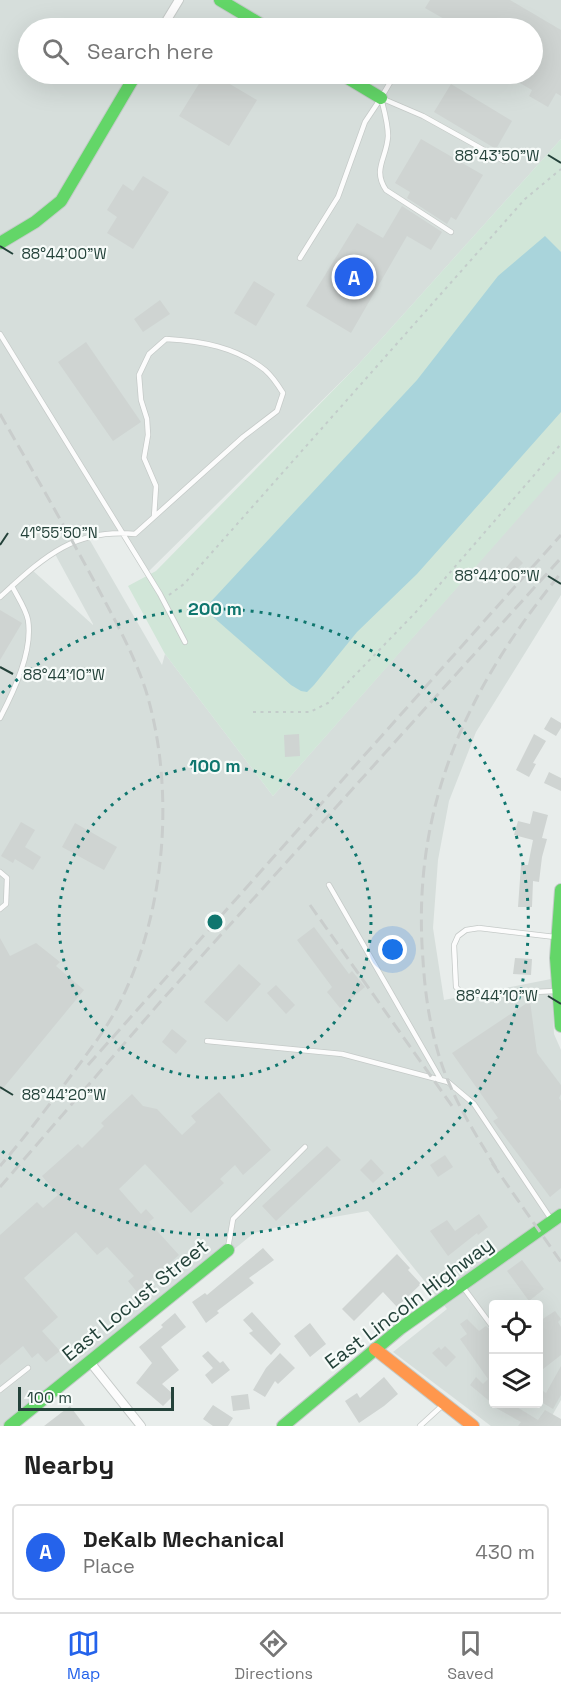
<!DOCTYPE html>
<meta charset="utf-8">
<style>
:root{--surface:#fff;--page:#f6f6f6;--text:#222;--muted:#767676;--line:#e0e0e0;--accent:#2563eb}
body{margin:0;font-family:"Space Grotesk",sans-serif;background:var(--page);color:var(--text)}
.controls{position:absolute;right:18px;bottom:18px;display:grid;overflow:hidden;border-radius:6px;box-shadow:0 6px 24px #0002}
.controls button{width:54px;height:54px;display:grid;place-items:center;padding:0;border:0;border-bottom:2px solid var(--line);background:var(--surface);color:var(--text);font:30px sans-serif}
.scale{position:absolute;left:18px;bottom:15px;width:156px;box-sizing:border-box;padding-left:6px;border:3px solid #24423a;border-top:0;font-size:16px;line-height:21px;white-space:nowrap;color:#24423a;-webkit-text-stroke:4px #f7fbf9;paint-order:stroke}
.you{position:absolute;left:393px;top:950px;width:21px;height:21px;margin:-15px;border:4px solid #fff;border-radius:50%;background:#1a73e8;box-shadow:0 0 0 9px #1a73e833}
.badge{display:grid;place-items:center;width:39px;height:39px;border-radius:50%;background:var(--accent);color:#fff;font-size:20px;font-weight:700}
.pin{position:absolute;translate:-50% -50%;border:3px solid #fff;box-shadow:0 2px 6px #0006}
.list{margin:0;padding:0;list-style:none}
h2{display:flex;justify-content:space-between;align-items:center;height:78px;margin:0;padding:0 24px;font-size:26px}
h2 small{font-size:20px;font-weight:400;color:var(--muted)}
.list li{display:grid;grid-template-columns:39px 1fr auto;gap:18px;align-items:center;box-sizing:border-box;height:96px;margin:0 12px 12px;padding:0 12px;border:2px solid var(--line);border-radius:6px}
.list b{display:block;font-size:22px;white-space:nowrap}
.list p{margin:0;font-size:20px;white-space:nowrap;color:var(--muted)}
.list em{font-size:20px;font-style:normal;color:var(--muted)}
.icon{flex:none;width:33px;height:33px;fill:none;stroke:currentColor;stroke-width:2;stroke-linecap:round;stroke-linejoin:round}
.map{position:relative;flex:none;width:561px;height:1426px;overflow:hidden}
.search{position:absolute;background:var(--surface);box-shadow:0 6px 24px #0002;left:18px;right:18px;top:18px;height:66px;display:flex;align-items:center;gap:15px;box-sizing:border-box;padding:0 21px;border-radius:33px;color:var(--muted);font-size:22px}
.sheet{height:186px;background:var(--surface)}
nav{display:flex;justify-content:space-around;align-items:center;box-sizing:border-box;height:84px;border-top:2px solid var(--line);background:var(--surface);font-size:16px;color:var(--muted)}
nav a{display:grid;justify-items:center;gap:3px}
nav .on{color:var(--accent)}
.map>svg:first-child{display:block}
.built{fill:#d6dedb;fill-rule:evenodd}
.green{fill:#d1e6d8}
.water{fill:#a9d4db}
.building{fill:#cfd4d2}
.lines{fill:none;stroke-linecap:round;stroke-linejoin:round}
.lane-casing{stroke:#c5cac8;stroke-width:6}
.street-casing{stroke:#c5cac8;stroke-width:10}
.fast-casing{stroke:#c3cbc8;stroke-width:14}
.slow-casing{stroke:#c3cbc8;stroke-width:14}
.path{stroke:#c3ccca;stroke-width:2;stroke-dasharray:3 4.5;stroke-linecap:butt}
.lane{stroke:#fcfcfc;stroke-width:4.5}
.street{stroke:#fcfcfc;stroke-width:8}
.fast{stroke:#63d668;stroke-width:12}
.slow{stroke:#ff974d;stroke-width:12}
.rail{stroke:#c9cdcc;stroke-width:3;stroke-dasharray:12 6;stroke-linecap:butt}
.ticks{fill:none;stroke:#24423a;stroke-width:2}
.ring{fill:none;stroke:#0f766e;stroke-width:3;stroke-dasharray:3 6}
.labels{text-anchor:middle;stroke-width:4.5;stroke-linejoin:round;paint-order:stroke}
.street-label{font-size:20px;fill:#24423a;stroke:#f7fbf9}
.ticks-label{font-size:15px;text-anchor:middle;fill:#24423a;stroke:#f7fbf9;stroke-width:4.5;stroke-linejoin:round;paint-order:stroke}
.centre{fill:#0f766e;stroke:#f7fbf9;stroke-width:3}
.ring-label{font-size:18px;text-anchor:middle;font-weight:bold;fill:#0f766e;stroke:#f7fbf9;stroke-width:4.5;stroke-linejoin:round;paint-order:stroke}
</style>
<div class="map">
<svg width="561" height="1426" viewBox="0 0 561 1426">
<rect width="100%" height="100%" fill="#e8edeb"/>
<!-- built -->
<path class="built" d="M0 0H561V139L357 366 147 573 122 533 88 537 162 665 165 654 273 796 561 469V595L476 732 449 801 438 860 433 928 444 1000 551 979 554 1034 561 1050V1400L546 1426H491L393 1352 447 1309 368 1211 282 1226 254 1233 17 1426H0ZM28 28H532V74H28ZM55 554 93 624V625L31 569ZM494 1304H538V1404H494Z"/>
<!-- green -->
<path class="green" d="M561 139V470L273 796 165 654 128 586 156 571 357 366Z"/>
<!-- water -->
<path class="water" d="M545 236 561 252V412L417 574 357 632 314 685 307 692 301 691 291 685 204 609 417 380 498 276Z"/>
<!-- building -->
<path class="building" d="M430 0H510L561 30V96L556 93 548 107 529 96 532 90 504 74H532V28H460L425 8Z
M205 74H213L257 100 229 146 179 116Z
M451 84 512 121 496 149 434 112Z
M421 139 483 175 456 220 451 217 447 224 407 198 410 192 395 183Z
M143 176 169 192 133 249 107 233 117 217 107 210 123 184 133 191Z
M402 206 442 232 431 250 407 236 351 333 306 306 357 223 383 238Z
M254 281 275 294 256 326 234 313Z
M160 300 170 314 143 332 134 319Z
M86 342 141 422 113 441 58 362Z
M516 556 523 563 509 577 503 571Z
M0 610 22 623 0 660Z
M551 717 561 723V728L556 736 544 729Z
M299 734 300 756 285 757 284 735Z
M534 734 546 741 533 763 536 764 529 777 516 770Z
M549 772 561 778V791L544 783Z
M533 811 548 815 542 838 547 839 542 857 539 882 533 881 532 907H518L521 865H528L533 840 514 835 518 821 530 824Z
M21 822 35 830 25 847 41 857 33 870 15 859 13 863 1 856Z
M75 823 117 847 104 870 62 847Z
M314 927 349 974 352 971 365 987 340 1008 327 992 332 987 297 940Z
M0 938 10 956 36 943 60 962 56 966 84 990 0 1092Z
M515 958 532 959 531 975 513 974Z
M239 964 261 984 227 1022 204 1002Z
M276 985 295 1005 286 1014 267 993Z
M530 1001 537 1053 561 1085V1094L559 1098 561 1101V1188L550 1197 493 1121 498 1118 452 1053Z
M172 1029 187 1041 176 1054 162 1042Z
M219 1092 271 1150 243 1175 235 1165 220 1179 224 1183 191 1213 145 1164 119 1189 141 1214 146 1209 154 1218 149 1222 179 1255 137 1292 128 1281 134 1276 107 1247 97 1255 76 1232 24 1278 58 1317 42 1331 60 1351 46 1362 38 1353 32 1358 23 1346 0 1365V1235L37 1202 43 1208 58 1195 42 1176 78 1144 82 1148 104 1126 101 1123 132 1094 143 1106 157 1109 182 1135 196 1122 191 1116Z
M327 1146 341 1160 276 1221 262 1206Z
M445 1155 453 1167 438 1177 430 1165Z
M371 1159 384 1173 373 1183 360 1170Z
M479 1214 488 1227 478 1235 477 1233 448 1256 430 1231 447 1220 455 1231Z
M263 1248 274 1260 249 1278 254 1283 217 1311 219 1313 206 1323 192 1302 205 1293 207 1295Z
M397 1254 410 1268 408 1270 421 1284 397 1307 383 1292 354 1321 342 1309Z
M522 1260 544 1289 529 1301 507 1271Z
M555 1311 561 1319 558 1322 561 1327V1355L538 1373V1322Z
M252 1312 281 1344 271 1355 249 1333 253 1331 243 1320Z
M175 1313 186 1327 161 1347 179 1370 162 1384 174 1395 163 1406 136 1383 152 1363 139 1347 163 1327 161 1325Z
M467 1319 479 1331 486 1326 494 1333V1404H512L538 1420 545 1410 561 1419V1426H518L521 1422 489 1404H493L470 1385 476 1377 483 1384 488 1379 460 1339 467 1334 460 1324Z
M310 1323 326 1344 310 1357 294 1336Z
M445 1346 456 1357 446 1367 432 1353 439 1347 441 1350Z
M208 1351 220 1363 223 1361 230 1370 212 1384 205 1375 213 1368 202 1356Z
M280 1353 295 1368 278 1384 275 1381 265 1397 253 1390 266 1368Z
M561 1366V1395L553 1409 538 1400V1388L546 1393Z
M384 1377 398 1394 384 1406 359 1423 345 1401 357 1393 360 1398Z
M248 1394 250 1409 233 1411 231 1396Z
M213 1405 233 1418 228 1426H213L203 1419Z
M70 1406 85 1426H44Z"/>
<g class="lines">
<!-- lane casing -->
<g class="lane-casing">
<path id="lane" d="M381 98C384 110 388 123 388 136 387 158 372 169 386 190L451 232
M381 98 423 116 504 161
M300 258 338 197 365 122 381 98 395 74
M0 334 160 594 185 642
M0 597C42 559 73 528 135 534L154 517 156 486 144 458 148 435 147 419 141 400 139 375 149 354 166 339C202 341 236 347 265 370 272 376 278 385 283 393L277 411 243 437 154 517
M0 718C14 691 33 651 28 620 26 609 17 596 12 586
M0 872 7 878 6 904 0 909
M329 885 441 1080
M555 991 472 995 462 993 456 987 454 945 458 936 466 930 479 928 555 937
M207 1041 342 1054 448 1082 474 1104 551 1219
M228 1248 233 1219 305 1147
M463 1287 494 1329
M0 1390 28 1368
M420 1426 444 1404"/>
</g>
<!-- street casing -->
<g class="street-casing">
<path id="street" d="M162 28 179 0
M90 1362 141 1426"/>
</g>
<!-- fast casing -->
<g class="fast-casing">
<path id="fast" d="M220 0 267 28
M341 74 381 98
M0 243 35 222 61 201 136 74
M561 890 556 958 561 1026
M10 1426 228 1250
M283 1426 401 1328 561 1215"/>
</g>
<!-- slow casing -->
<g class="slow-casing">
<path id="slow" d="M375 1349 473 1426"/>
</g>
<!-- path -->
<path class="path" d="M169 595 184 584 525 199 561 169
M253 712H310L328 703 415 613 561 444"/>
<!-- lane -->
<use href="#lane" class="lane"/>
<!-- street -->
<use href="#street" class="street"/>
<!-- fast -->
<use href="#fast" class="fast"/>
<!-- slow -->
<use href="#slow" class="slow"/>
<!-- rail -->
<path class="rail" d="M0 414C34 473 68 532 100 592 117 624 135 657 146 691 177 793 165 925 112 1017 100 1037 86 1055 73 1073 49 1105 26 1136 0 1166
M310 905 452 1106
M88 1065 561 535
M492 1163 561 1262
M496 1168C476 1135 456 1104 443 1068 431 1034 425 996 423 960 411 808 466 689 561 573
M0 1187 162 1000 561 558"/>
</g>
<!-- ticks -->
<path class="ticks" d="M548 155 561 163M0 246 13 254M0 545 8 533M548 576 561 584M0 667 13 674M548 996 561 1004M0 1087 13 1095"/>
<!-- distance rings -->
<g class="ring">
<circle cx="215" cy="922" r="156"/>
<path d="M2 693A313 313 0 1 1 2 1151"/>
</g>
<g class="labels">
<!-- street labels -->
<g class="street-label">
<text transform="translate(135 1300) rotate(-39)" y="7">East Locust Street</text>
<text transform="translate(409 1303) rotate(-37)" y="7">East Lincoln Highway</text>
</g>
</g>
<g class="ticks-label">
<text x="497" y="161">88°43'50"W</text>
<text x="64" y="259">88°44'00"W</text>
<text x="59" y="538">41°55'50"N</text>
<text x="497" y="581">88°44'00"W</text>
<text x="64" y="680">88°44'10"W</text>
<text x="497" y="1001">88°44'10"W</text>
<text x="64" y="1100">88°44'20"W</text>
</g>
<circle cx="215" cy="922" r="9" class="centre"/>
<g class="ring-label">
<text x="215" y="615">200 m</text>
<text x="215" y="772">100 m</text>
</g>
</svg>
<div class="controls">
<button><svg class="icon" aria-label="locate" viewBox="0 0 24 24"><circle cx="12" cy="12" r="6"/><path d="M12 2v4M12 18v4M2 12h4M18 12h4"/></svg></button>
<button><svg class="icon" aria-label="layers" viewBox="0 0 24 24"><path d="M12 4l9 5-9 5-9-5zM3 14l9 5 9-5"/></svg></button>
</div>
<div class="scale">100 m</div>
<div class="you"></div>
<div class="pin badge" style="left:354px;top:277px">A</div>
<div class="search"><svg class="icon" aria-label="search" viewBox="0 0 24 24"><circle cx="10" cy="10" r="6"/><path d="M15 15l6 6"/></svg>Search here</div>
</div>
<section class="sheet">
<h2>Nearby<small></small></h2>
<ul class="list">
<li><span class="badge">A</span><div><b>DeKalb Mechanical</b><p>Place</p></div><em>430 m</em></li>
</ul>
</section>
<nav>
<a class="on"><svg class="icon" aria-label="map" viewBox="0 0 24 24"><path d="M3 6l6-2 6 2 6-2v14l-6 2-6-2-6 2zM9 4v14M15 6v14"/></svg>Map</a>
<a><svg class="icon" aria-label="directions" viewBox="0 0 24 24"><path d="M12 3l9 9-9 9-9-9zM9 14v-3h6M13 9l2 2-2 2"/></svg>Directions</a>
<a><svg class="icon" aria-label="saved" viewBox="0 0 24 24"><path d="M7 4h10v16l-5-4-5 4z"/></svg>Saved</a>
</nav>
